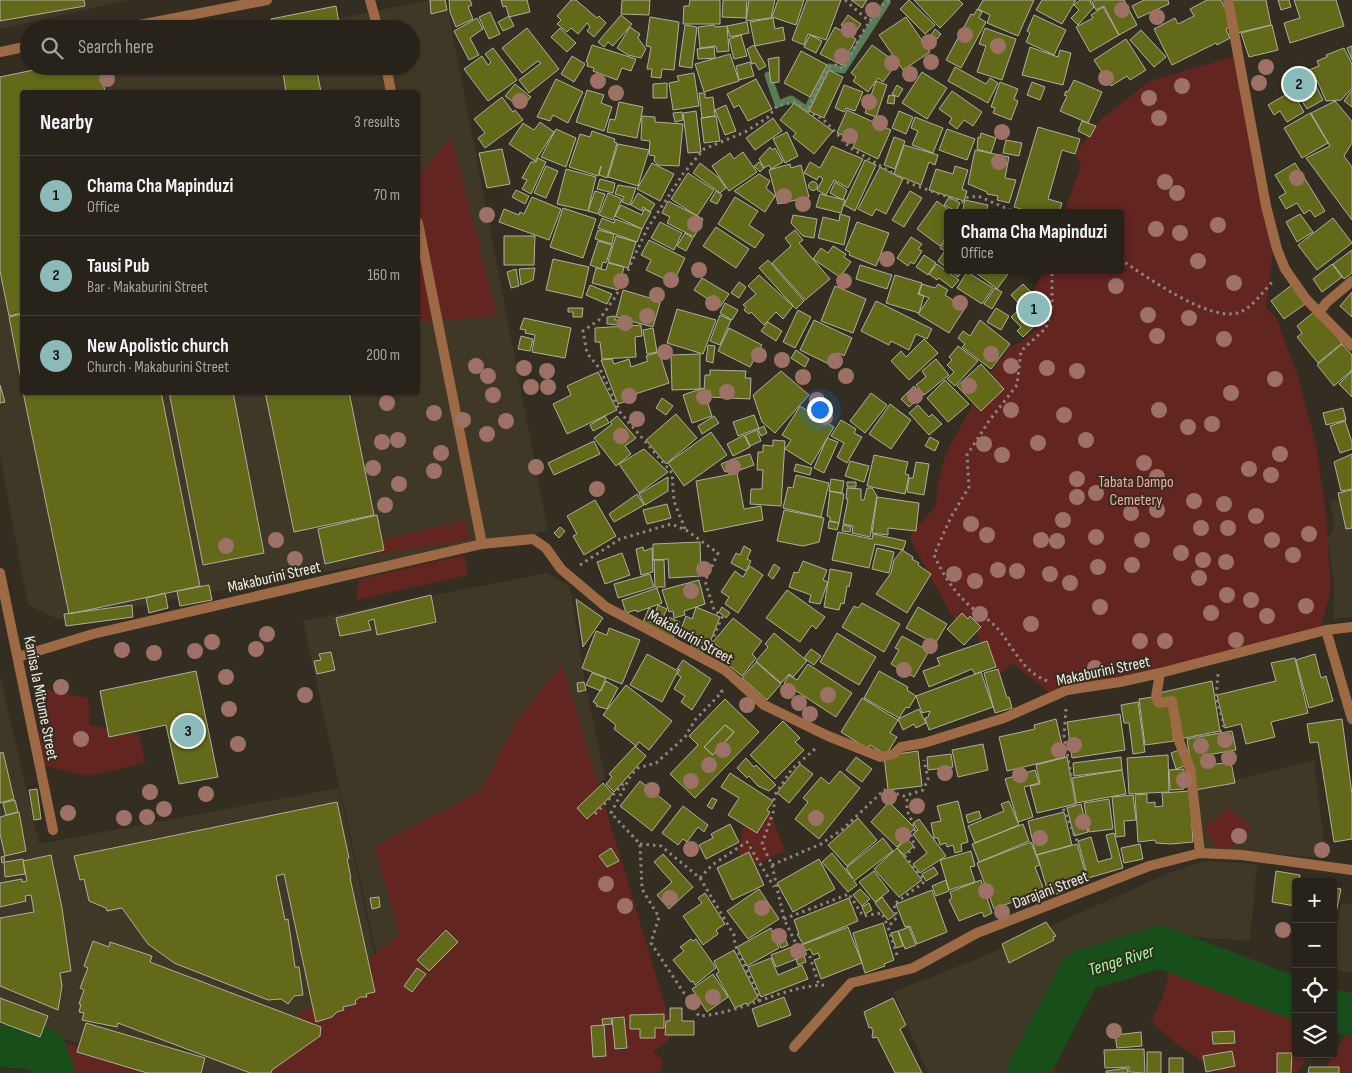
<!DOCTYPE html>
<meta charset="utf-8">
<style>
:root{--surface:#27221a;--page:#332f27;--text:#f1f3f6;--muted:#a4a4a2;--line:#433f39;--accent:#8bbbb9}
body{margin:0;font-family:"Sofia Sans Condensed",sans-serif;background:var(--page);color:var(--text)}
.controls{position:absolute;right:15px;bottom:15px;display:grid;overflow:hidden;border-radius:5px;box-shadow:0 1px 4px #0004}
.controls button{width:45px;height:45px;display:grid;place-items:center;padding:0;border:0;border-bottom:1px solid var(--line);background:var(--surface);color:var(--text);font:25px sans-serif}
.you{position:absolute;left:819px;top:409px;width:18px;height:18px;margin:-12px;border:4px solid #fff;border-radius:50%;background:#1a73e8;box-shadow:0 0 0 8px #1a73e833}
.badge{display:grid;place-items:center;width:32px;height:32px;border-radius:50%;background:var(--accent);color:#111;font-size:16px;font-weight:700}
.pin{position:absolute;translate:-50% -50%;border:2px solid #fff;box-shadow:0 1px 5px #0006}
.popup{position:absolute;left:944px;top:209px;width:180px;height:65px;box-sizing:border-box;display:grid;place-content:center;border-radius:5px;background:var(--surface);filter:drop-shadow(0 1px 4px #0005);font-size:16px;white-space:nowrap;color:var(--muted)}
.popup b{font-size:19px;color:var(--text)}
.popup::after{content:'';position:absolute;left:50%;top:100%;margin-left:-10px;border:10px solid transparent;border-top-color:var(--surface)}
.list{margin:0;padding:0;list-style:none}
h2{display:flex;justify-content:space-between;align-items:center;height:65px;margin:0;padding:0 20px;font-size:21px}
h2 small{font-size:16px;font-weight:400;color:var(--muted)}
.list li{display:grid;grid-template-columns:32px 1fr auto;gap:15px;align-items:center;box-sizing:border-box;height:80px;padding:0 20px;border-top:1px solid var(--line)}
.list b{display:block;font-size:19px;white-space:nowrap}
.list p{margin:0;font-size:16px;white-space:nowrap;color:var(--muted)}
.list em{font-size:16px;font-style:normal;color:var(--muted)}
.icon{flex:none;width:28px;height:28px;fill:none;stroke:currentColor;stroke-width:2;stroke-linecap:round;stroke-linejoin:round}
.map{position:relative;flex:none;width:1352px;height:1073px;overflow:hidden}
.search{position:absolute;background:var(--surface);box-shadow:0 1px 4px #0004;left:20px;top:20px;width:400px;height:55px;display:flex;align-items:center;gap:12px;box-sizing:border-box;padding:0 18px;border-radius:28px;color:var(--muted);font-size:19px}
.panel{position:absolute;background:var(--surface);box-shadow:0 1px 4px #0004;left:20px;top:90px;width:400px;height:305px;border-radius:5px}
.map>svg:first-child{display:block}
.built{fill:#403826;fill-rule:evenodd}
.green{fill:#632520}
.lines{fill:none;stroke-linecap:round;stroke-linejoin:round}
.stream{stroke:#587e57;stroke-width:7}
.river{stroke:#174e1a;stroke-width:42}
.building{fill:#626919;stroke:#adafa0;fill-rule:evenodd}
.path{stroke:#8c877d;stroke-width:3;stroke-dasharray:2.5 4;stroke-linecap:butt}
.service{stroke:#9d6a45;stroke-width:10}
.minor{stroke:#9d6a45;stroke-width:10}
.tree{fill:#9e7166}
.labels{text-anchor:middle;stroke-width:4;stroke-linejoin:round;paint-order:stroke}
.park-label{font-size:16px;fill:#f5a79d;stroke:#342e22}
.street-label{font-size:16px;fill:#f0ede5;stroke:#342e22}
.water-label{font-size:18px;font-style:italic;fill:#9ffd9e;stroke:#342e22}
</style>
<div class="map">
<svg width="1352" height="1073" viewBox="0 0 1352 1073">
<rect width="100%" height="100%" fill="#342e22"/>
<!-- built -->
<path class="built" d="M0 0H129L0 29Z
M429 0H446L548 531 60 620 28 605 0 455V86L106 66H411V29H289ZM22 92H418V392H22Z
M1352 495V617L1333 619 1334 585 1328 537 1335 526 1330 502Z
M547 573 570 587 585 682 605 778 384 988 303 621Z
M0 676 39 844 339 788 390 1026 295 1073H181L68 1040 0 1011Z
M1314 760 1326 858 1203 848 1197 790Z
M1204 861 1257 864 1250 941 1159 934 1073 960 1021 1073H928L893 992 985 956 1166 874Z
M1341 903 1352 904V973L1333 970V945Z"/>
<!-- green -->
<path class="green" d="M1233 57 1263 163 1273 250 1266 308 1276 317 1298 376 1316 445 1326 514 1331 591 1318 635 1053 696 1013 663 1000 674 981 648 977 632 960 623 950 613 909 537 936 505 938 484 946 453 989 375 1011 346 1020 343 1038 328 1044 319 1031 295 1044 270H1120V213H1064L1081 165 1075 154 1100 120 1150 81Z
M451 136 497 316 418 322V176Z
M467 520 469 540 373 555 375 541Z
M464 555 468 575 356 600 359 579Z
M562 664 674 1035 653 1052 663 1060 660 1073H243L242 1060 399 935 375 846 481 791 513 726Z
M43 689 88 698 90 725 139 734 145 763 88 776 37 764Z
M1230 808 1252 827 1236 845 1219 849 1204 829 1210 820 1214 819Z
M769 810 785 851 747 869 738 852 742 829Z
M1192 948 1242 962 1296 987V1054H1310L1296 1073H1221L1175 1043 1151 1021 1163 997 1170 970Z
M1352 1025V1073H1323Z
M61 1043 202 1073H44L40 1066Z
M1049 1060 1058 1073H1030Z"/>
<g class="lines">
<!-- stream -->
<path class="stream" d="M768 75 778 104 791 99 807 110 826 71 829 67 843 70 887 2"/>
<!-- river -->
<path class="river" d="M1333 1010 1352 1015
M0 1046 45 1049 54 1073
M1027 1073 1081 971 1161 947 1296 999"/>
</g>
<!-- building -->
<path class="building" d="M0 0H84L85 6 0 21Z
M430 0H445L447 10 431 14Z
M449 0H470L472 5 468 7 473 19 456 27 450 12Z
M501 0H527L530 12 509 17 506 6 503 7Z
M571 0H576L597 18 599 16 606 23 594 37 587 31 590 27 587 23 578 34 571 28 567 32 557 24 561 20 557 16Z
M622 0H650L649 15 621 14Z
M690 0H720V24H683L684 6H689Z
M723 0H747L746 18 722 17Z
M749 0H775L771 18 746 21Z
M778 0H804L796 25 772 17Z
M807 0H841L826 40 808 34 804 45 792 40Z
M851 0H867L862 8Z
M909 0 935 25 925 34 900 9Z
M914 0H959L963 4 940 28Z
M983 0H1034L1018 36 987 23 990 15 978 9Z
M1042 0H1076L1062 24 1036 10Z
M1080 0H1092L1090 2 1094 7 1078 25 1071 18 1079 10 1074 5Z
M1096 0H1124L1137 25 1119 35 1104 6 1096 10 1092 2Z
M1144 0H1168L1169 4 1138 18 1132 6Z
M1207 0H1221L1233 25 1226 29 1230 38 1217 45 1216 43 1172 65 1154 29 1175 18 1178 24 1194 16 1190 9Z
M1229 0H1266L1271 25 1237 33Z
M1278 0H1289L1291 7 1281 10Z
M1294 0H1336L1344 26 1290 43 1284 23 1300 18Z
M336 6 340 29H273L271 19Z
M1103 7 1119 35 1090 52 1076 27 1093 18 1091 15Z
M977 9 982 12 979 18 986 22 961 68 946 60 971 14 974 15Z
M490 12 500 34 489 39 479 17Z
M621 15 632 24 613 46 608 42 604 47 598 42Z
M848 15 861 24 854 34 841 25Z
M1034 15 1066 30 1054 55 1026 42 1030 33 1027 31Z
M509 16 514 26 503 31 498 22Z
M650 17 679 22 674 70 662 69 661 78 651 77 652 69H647L651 47 646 46Z
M906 17 930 52 903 70 879 35Z
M477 18 483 29 470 38 479 55 469 60 454 31Z
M773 18 775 29 783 27 785 40 755 46 750 22Z
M747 22 749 33 730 37 727 26Z
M685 25 697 27 692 68 679 66Z
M714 25 715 27 727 26 729 51 717 52 716 46 700 48 698 27Z
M1272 25 1278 50 1249 57 1241 33Z
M630 27 640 34 638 38 646 49 641 58 628 55 617 48Z
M835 27 856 39 842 65 820 54Z
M527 28 559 69 529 93 519 80 541 63 538 61 522 73 502 48Z
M560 28 576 43 567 52 551 37Z
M985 28 1016 39 1002 80 977 72 986 46 979 44Z
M935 29 941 34 937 39 931 35Z
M1141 30 1166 57 1154 67 1130 40Z
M741 35 747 56 734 59 729 39Z
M810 35 822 41 816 53 804 47Z
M1126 39 1146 70 1130 80 1127 76 1111 86 1094 60Z
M592 45 636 59 631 71 622 68 617 80 593 71 594 68 587 66 588 63 586 62Z
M754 45 766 66 759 70 755 63 752 64 747 49Z
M872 45 897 63 883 82 878 78 868 92 853 81 856 77 851 73Z
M1352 46V60L1347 48Z
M714 47 715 58 698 59 697 49Z
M1030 47 1058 57 1060 50 1071 53 1063 85 1022 75Z
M493 48 517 80 488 101 464 69 482 56 488 65 491 62 485 54Z
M1344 48 1352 64V88L1341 100 1326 101 1317 80 1314 81 1309 70 1319 66 1317 61 1327 57 1326 55Z
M801 51 827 65 810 97 784 83Z
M730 54 739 81 704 92 695 64Z
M572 56 585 64 574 82 561 74Z
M779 57V82L771 83 768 59Z
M750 62 754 76 739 80 736 66Z
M53 66H100L105 92H22V313L9 316 0 271V77Z
M282 66H316L321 92H286Z
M955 67 986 84 990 78 998 83 988 103 948 81Z
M829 70 843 77 824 118 809 111Z
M1306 70 1311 82 1291 90 1287 78Z
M922 72 947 88 927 119 902 103Z
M694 73 699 106 673 110 669 83 679 81 677 76Z
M556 79 583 92 568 123 553 115 550 121 537 117Z
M756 79 772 109 748 121 739 105 734 108 727 94Z
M1074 80 1102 92 1088 123 1060 111 1067 96 1064 95 1066 91 1068 92Z
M876 81 887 85 876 117 865 113Z
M1000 82 1018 89 1014 99 1018 101 1011 120 993 113 995 108 991 107Z
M1032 82 1045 87 1040 100 1027 95Z
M1314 82 1323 100 1307 109 1296 92Z
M667 83V98H653V84Z
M515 84 531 97 521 108 505 96Z
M844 85 863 92 855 111 846 108 844 112 835 108Z
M897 85 903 89 898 97 892 94Z
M587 90 604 95 601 103 612 107 604 131 576 122Z
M1352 90V107L1344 101Z
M952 91 982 112 973 126 964 120 957 129 949 123 952 118 939 109Z
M1292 91 1304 112 1287 122 1280 111 1274 115 1268 105Z
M699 93H705V98L713 97 715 116 702 118Z
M889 95 895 96 894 104 887 103Z
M502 97 513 112 515 110 523 120 485 148 478 138 485 133 474 119Z
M1335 101 1352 121V143L1344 156 1352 167V220L1306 158 1330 146 1311 113Z
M619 102 643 107 637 138 607 132 610 119 615 120Z
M794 103 833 131 814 154 793 137 796 133 780 120Z
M726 105 736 131 725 135 715 110Z
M847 110 891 130 878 159 853 147 856 140 837 133Z
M696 111 701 152 688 153 683 113Z
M899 111 913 117 906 134 892 128Z
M682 112 683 120 675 122 673 113Z
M1310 113 1328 143 1302 158 1284 128Z
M642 116 655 117V122L683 124 679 166 658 165 654 161 655 156 649 155 650 141 641 140Z
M716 116 720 141 704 143 701 118Z
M915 117 943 128 933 153 912 145 918 131 911 128Z
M773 118 782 131 755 150 746 138Z
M1082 121 1096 126 1090 137 1078 131Z
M540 122 554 132 535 161 509 144 523 123 534 130Z
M1038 127 1080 139 1075 154 1062 150 1048 199 1062 203 1059 213H1034L1014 207Z
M556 129 576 138 566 167 541 157Z
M947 129 975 139 967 160 939 150Z
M592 131 615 139 614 142 617 143 607 178 599 175 601 166 598 176 569 167 580 134 590 137Z
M787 132 798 156 785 163 773 139Z
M981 133 996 138 991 153 977 149 978 137 980 138Z
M894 137 905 141 895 169 884 165Z
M1006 140 1022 143 1019 156 1003 153Z
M618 144 649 150 638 186 608 177Z
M904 145 938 155 935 165 929 162 921 185 894 174Z
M832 146 863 159 848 188 834 180 826 195 817 190 823 179 819 176 817 180 804 173 810 162 820 168Z
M770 147 772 150 775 148 783 162 771 169 769 165 764 168 759 159Z
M502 149 510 184 487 188 479 153Z
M975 150 1009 157 1005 178 1016 180 1009 203 997 200 998 196 987 194V192L968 184Z
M743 152 757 172 729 191 712 166 730 153 734 159Z
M538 158 546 162 531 194 522 189 527 180 522 178 531 162H536Z
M865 160 876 165 855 211 844 205Z
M759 162 764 168 760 172 754 166Z
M652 163 674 174 660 201 637 189Z
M700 163 718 177 726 188 720 193 693 173Z
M1295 163 1325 211 1315 217 1310 210 1304 214 1297 203 1286 209 1279 197 1286 193 1275 175Z
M790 164 791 168 801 165 809 197 778 204 769 170Z
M546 166 558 171 546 198 534 193Z
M955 166 968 170 962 189 967 191 964 201 929 190 936 169 953 174Z
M880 167 903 179 886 214 876 209 872 216 858 209Z
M566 169 596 177 588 211 557 204Z
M688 173 714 190 697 216 671 199Z
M759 174 770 181 766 188 775 196 765 212 734 191Z
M600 179 615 183 613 193 597 189Z
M808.5 186a4.5 4.5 0 1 1 9 0a4.5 4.5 0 1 1-9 0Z
M835 182 847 190 843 200 830 193Z
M618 185 636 188 630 205 622 202 624 197 615 194Z
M516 190 529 196 525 204 512 197Z
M595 191 605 194 598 214 588 211Z
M716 191 722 195 717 204 710 201Z
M910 191 922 198 904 227 892 220Z
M608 193 622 199 613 220 599 215Z
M638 193 655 204 650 212 643 207 642 211 631 205Z
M820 194 845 200 841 213 816 207Z
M532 197 561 209 549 240 499 222 504 209 519 215 520 212 524 214Z
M735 197 758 211 749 225 764 235 755 248 718 224Z
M949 197 960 203 956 211 944 205Z
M965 200 988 205 986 213H962Z
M668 201 703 219 694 237 667 223 670 217 662 213Z
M937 201 953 213H948V235L940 246 917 229Z
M621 205 642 215 644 209 651 212 642 229 615 216Z
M563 208 596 219 583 258 550 247Z
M840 214 850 217 844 245 818 238 823 217 839 221Z
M1300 214 1313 232 1297 242 1286 222Z
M793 215 817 219 814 238 803 236 791 223Z
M602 218 614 223 615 219 642 229 637 242 598 228Z
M1333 218 1352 243 1317 270 1298 245Z
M660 222 682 233 674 250 651 238Z
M857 222 889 233 876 266 849 255 850 252 845 250Z
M716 227 749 249 736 268 703 246Z
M598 230 614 234 612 244 595 239Z
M795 230 803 240 799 243 830 279 805 300 772 263 791 246 785 238Z
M685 233 693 238 686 251 677 246Z
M504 236H535L534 265H504Z
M616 236 636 242 628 268 608 262Z
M911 237 922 244 918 249 922 251 914 264 911 262 908 266 897 258Z
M948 238V253L940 248Z
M649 240 685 258 673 283 646 270 651 260 641 255Z
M598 241 612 245 606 263 603 262 601 269 590 265Z
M833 246 846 254 844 257 851 262 840 277 813 259 821 248 828 253Z
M1352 250V273L1344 279 1333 264Z
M944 252 948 255V269L938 261Z
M924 255 936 263 928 275 916 267Z
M553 259 589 267 582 298 546 290Z
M768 260 804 301 796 309 759 268Z
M608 263 624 267 618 290 592 283 596 268 606 270Z
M937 264 959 280 952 288 939 278 937 280 929 274Z
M1332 264 1342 277 1322 292 1313 279Z
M860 265 892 275 887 289 856 279Z
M535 268 533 280 521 285 519 269Z
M516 269 519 286 511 288 507 272Z
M949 270H963L958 277Z
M972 270H1011L997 289Z
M967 272 993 288 982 304 957 288Z
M759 275 793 306 783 319 776 312 764 325 751 312 749 314 744 310 746 307 743 305 756 294 748 286Z
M895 275 922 283 918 294 924 296 919 313 886 303Z
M702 278 729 294 720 307 694 290Z
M739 282 746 287 739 298 731 293Z
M922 284 935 288 938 284 948 290 945 295 965 308 949 333 918 314 929 298 919 294Z
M1023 284 1050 311 1023 337 1017 331 1021 327 1011 317 1022 307 1011 295Z
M1293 284 1308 302 1284 319 1271 301Z
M590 285 612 294 607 304 586 295Z
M835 286 866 299 853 333 821 321Z
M995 288 1002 292 992 309 984 304Z
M623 290 650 298 651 292 662 296 653 327 616 317Z
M1352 292V317L1340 306Z
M876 301 932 329 927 339 916 334 909 350 891 341 889 345 861 331Z
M725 303 738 310 732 320 720 313Z
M568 308H583L582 317H573V312H568Z
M996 308 1009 316 1001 330 987 322Z
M677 309 716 320 703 354 667 343Z
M798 310 811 317 795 348 783 342Z
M1315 311 1342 343 1318 363 1297 337 1302 333 1297 326Z
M22 314V384L9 317Z
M720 315 731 320 720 345 710 341Z
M615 316V320H621V325L607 324V317Z
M524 318 571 328 565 358 532 352 535 335 525 333 526 330 520 329Z
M814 320 852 338 844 356 839 353 833 366 800 350Z
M980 320 1010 344 991 369 962 347 965 344 958 338 963 331 970 336Z
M768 322 782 331 776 341 761 331Z
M641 325 642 336 635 337 636 357 602 359 600 342H595V328Z
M653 328 657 352 647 354 643 330Z
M729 328 762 345 750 367 718 351Z
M521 336 533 339 530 351 518 349Z
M924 339 938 353 909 380 891 361 901 351 906 357Z
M1342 344 1352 355V370L1334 386 1317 365Z
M708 345 715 346 713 363 706 361Z
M958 346 978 361 955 386 947 379 954 372 947 365 952 360 949 357Z
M796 350 809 359 805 367 791 358Z
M659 352 669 383 626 397 627 401 618 404 601 360 612 359 614 364 629 359 631 367 648 361 646 356Z
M700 354V389L672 390 671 355Z
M936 359 949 375 924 395 916 385 926 377 922 371Z
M981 364 1004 389 981 411 957 386Z
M710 370 746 371 745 378H751L750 399 709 397 710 391H704L705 375H710Z
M781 371 809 395 775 433 762 422 753 395Z
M1352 371V397L1339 384Z
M598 372 617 410 567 434 553 404 571 395 567 386Z
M945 380 969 404 948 422 927 398Z
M0 385 5 402 0 403Z
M914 386 923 395 909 407 901 399Z
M703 388 712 416 692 423 683 395Z
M23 392H161L200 586 69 614Z
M169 392H233L264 553 203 565Z
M265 392H349L374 515 294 532Z
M871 393 887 405 865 433 850 421Z
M662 398 673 406 666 415 656 408Z
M890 404 911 420 891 449 869 434Z
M918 405 929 417 932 414 942 424 929 435 909 413Z
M800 406 834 427 811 465 785 449 791 440 782 435Z
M1343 408 1346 420 1326 425 1323 413Z
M676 414 697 438 666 464 646 440Z
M754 415 759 428 738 436 733 422Z
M605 416 609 423 593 431 590 425Z
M617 416 636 438 625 446 631 454 616 466 594 438 612 424 610 422Z
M714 416 719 423 702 434 698 426Z
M841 420 856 429 854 433 862 437 847 463 837 457 844 443 831 436Z
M1345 421 1352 442V449L1340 453 1330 426Z
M764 426 767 433 761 436 758 429Z
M757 430 761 441 750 446 745 435Z
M711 432 727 455 684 486 668 463Z
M744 435 750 447 733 456 727 444Z
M930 437 939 442 935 451 925 446Z
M827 438 838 442 824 473 814 468Z
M773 440 785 441 781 506 750 504 751 489H762L763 470H757L758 452H763V445L773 446Z
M594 441 600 454 554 475 548 463Z
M644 449 668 472 639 493 619 464Z
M750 454 754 465 734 472 730 460Z
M1352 454V489L1341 491 1334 462Z
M874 455 908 462 905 474 909 475 905 494 867 486Z
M728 461 731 469 725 472 721 464Z
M850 461 869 466 864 482 845 476Z
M916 462 929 464 924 495 907 492 909 478H913Z
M796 464 812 468 810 475 794 471Z
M737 473 744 509 761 506 763 520 704 532 696 481Z
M796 475 829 483 821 517 783 508 788 487 793 488Z
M668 477V491L645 505 639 494Z
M831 479 844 481 842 493 829 491Z
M847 482H856V487H847Z
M847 488 861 489V500H864L867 488H872L877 496 870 537 852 533 853 526 843 524 848 499H846Z
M1352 490V528L1346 529 1338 493Z
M830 491 844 494 839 523 830 521V517L827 516Z
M637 494 644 505 614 522 609 514Z
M877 497 919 503 916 531 888 528V535L872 533Z
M595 500 616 536 584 555 573 536 577 534 567 516Z
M667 504 671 518 647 524 643 510Z
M784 510 824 518 819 542 803 546 777 541Z
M377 515 384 550 325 564 318 529Z
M829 521 839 523 837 530 828 528Z
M843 525 851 527 850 532 842 531Z
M560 527 565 531 559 538 554 533Z
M838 532 872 539 873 534 906 541 903 550 875 544 869 568 832 560Z
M700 542 701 576 669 578 668 559 653 560V544Z
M744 546 751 550 747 559 751 561 746 571 731 563 736 553 740 555Z
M643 547 644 551 652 548 653 572 641 575 636 549Z
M877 548 894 552 889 573 872 569Z
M902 550 913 557 912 559 919 563 918 565 931 574 907 613 876 594 891 573 894 560Z
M622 553 630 575 605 584 597 562Z
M654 560H664L665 587H655Z
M803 561 827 570 823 580 828 582 820 604 809 602 811 595 789 587 794 572 798 573Z
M774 564 780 568 773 579 768 575Z
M750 566 763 575 738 613 725 604 729 597 721 592 735 571 743 577Z
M830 569 852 573 849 587 847 586 844 604 841 603 839 610 824 607Z
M650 574 654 587 618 598 614 584Z
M699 580 705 604 684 611 685 615 674 618 673 611 669 612 662 590Z
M209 585 212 600 180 606 177 591Z
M657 588 662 603 637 612 636 610 626 613 622 600Z
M787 590 825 617 816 629 812 625 800 642 766 618Z
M165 593 168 608 149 613 146 598Z
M431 595 436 622 377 635 374 619 368 621 371 630 340 636 336 618Z
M576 599 603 618 583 647Z
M862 603 900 624 884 652 842 627 854 606 858 608Z
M132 605 133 617 66 626 64 614Z
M658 605 667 609 664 615 680 622 673 638 643 622 649 608 656 611Z
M696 607 720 617 709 645 679 634 686 616 692 619Z
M722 607 730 613 726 618 719 612Z
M918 607 947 624 935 644 906 628Z
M962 613 968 619 970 616 981 627 964 645 947 629Z
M733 618 762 641 752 654 756 658 742 676 726 663 730 657 713 642Z
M609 628 640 640 622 684 582 668 596 631 607 635Z
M774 633 807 661 793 677 789 674 781 683 756 661 768 647 765 644Z
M837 633 876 657 859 685 820 662Z
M902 636 929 651 914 677 891 664 899 650 895 648Z
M694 640 708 647 702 653 690 648Z
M987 641 996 667 975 674 972 669 929 687 923 671 940 665 937 658Z
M811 649 821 656 814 665 804 658Z
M331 652 335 670 317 674 314 661 321 660 319 654Z
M647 654 678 671 662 702 630 685Z
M1315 654 1321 678 1326 676 1333 701 1309 708 1296 660Z
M1295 658 1308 713 1271 722 1275 737 1246 744 1241 724 1225 728 1217 695 1276 681 1271 663Z
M683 660 711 679 692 710 681 702 685 696 674 689 681 677 677 674 680 670 677 669Z
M756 662 781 684 767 700 742 678Z
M808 664 852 693 836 717 784 683 789 675 797 680Z
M998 669 1007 698 1009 697 1012 708 995 713 984 673Z
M196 671 218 777 179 784 166 725 109 737 100 691Z
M879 671 908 687 907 690 916 696 909 708 906 707 899 718 864 698Z
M981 672 993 707 929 730 925 718 928 717 930 711 922 713 916 696Z
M592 673 606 678 601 691 586 685Z
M606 681 618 688 607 709 596 706 597 704 593 702Z
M1212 681 1220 731 1180 739 1172 699 1161 702 1159 693Z
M584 682 586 690 578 692 577 683Z
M626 685 672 721 649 750 639 742 636 746 614 729 616 725 603 715Z
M1153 697 1169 701 1174 741 1145 745 1139 699Z
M862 698 898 720 890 733 897 737 886 755 870 745 868 749 841 732Z
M725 699 759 732 695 798 670 774 698 745 689 736ZM725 725 734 732 713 755 704 747Z
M1138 702 1145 752 1133 754 1129 723H1124L1121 705Z
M919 709 926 723 916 728 914 724 903 730 898 719Z
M1120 714 1125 750 1072 758 1067 722Z
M1056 719 1065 757 1007 771 999 737 1035 729 1034 725Z
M1342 719 1352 794V839L1334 842 1318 742 1310 743 1307 724Z
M783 721 800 738 795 742 804 750 775 779 750 755Z
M725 725 734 732 713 755 704 747Z
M1232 731 1236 750 1207 755 1209 765 1231 762 1235 783 1195 790 1187 739Z
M983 744 988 770 958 777 952 750Z
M635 746 646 756 614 792 606 784 612 777 609 774Z
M1179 750 1188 765 1176 769 1171 753Z
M918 751 922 786 888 790 884 756Z
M3 752 14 799 0 803V753Z
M951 754 953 767 928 770 927 757Z
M1168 755 1169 792 1129 794 1127 758Z
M856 757 872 769 862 782 846 770Z
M1067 757 1076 804 1037 813 1030 786 1040 784 1036 765Z
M1121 757 1122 770 1074 776 1073 763Z
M746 758 754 767 756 765 776 785 769 791 758 786 749 776 747 778 737 768Z
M800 764 813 774 789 803 777 793Z
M1184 769V789L1170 790 1169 770Z
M1035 770 1039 783 1024 787 1033 817 1018 822 1005 779Z
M1122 770 1126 794 1076 803 1072 778Z
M840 771 860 788 819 839 795 819 808 802 803 798 821 777 829 784Z
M730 773 773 801 767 810 770 812 757 833 728 815 739 798 721 787Z
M640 781 671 806 652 831 620 806Z
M603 783 613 794 587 819 577 808Z
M37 789 41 819 34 820 29 790Z
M1190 791 1193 842 1171 844 1156 843 1155 840 1138 842 1135 795 1147 794V803L1155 802V807L1163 806 1162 793Z
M1133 795 1136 820 1124 821 1125 836 1116 837 1112 797Z
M712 798 717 800 712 809 707 806Z
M1109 799 1113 829 1089 832 1084 803Z
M15 800 18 812 6 815 3 803Z
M958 801 968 842 961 844 962 851 955 853 953 845 947 847 946 843 940 845 938 838H934L931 823 941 821 937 806Z
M1009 801 1019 825 975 843 968 826 1004 811 1001 804Z
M337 802 349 858 347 859 351 878H350L375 992 366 994 367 997H360L355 1001 356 1004 343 1007 344 1010 337 1012 332 1017 316 1022 284 874 276 876 285 920 288 919 295 967H299L303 995 294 996 288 1004 281 999 268 1000 174 963 148 944 122 908 107 911 106 908 89 901 84 879 80 880 74 856Z
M889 802 915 828 897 847 871 822Z
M1081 804 1088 832 1074 836 1067 808Z
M683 806 708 825 704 832 698 827 687 842 683 839 678 845 662 833Z
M979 811 981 818 968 823 966 815Z
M19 812 26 851 5 856 0 834V817Z
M1064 812 1072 845 1036 855 1028 821Z
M858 818 877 840 847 866 828 845Z
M919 819 946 856 920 873 913 864 927 853 913 834 918 830 913 823Z
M730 824 739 842 706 859 699 845 713 838 711 834Z
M1023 824 1029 841 979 862 972 844Z
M1114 833 1123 868 1088 878 1078 841 1091 837 1098 862 1112 858 1106 835Z
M883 838 893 851 854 881 857 885 848 892 822 862 832 853 853 879 846 868Z
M907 839 914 846 904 855 897 848Z
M1031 842 1040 865 1035 867 1044 890 994 909 977 863Z
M1077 844 1087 878 1061 885 1063 892 1049 896 1037 855Z
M1140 844 1143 859 1124 863 1121 848Z
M611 848 619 861 607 867 599 856Z
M897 848 922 880 899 897 874 869Z
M971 851 975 866 970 867 975 882 949 890 940 860Z
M749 852 764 885 732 900 717 868Z
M663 854 693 887 669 909 657 895 672 882 654 862Z
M51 855 62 908 71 971 60 973 62 986 58 1010 0 986V918L34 912 31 895 25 896 26 901 0 907V883L22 879V882L27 881 23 861Z
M4 856 5 862 23 859 25 874 5 877 4 862 2 863 1 857Z
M819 859 835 889 793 912 777 883Z
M934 867 938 874 926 881 922 874Z
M874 871 889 891 875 902 859 882Z
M1276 871 1300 875 1299 882H1296L1295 906 1272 902Z
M946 880 949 891 936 896 932 886Z
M981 880 992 913 984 917 982 912 959 921 949 900 952 898 950 892Z
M1333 887 1341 889 1336 913H1333Z
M759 889 779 919 748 939 727 911Z
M860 889 870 899 862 906 853 895Z
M932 890 947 932 917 944 910 926 905 927 896 904Z
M705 893 725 924 716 930 718 934 703 945 683 916 702 903 698 898Z
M379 897 380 907 372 909 370 898Z
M882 897 895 915 888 920 875 903Z
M849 898 858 921 803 944 797 934H799L794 920Z
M869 903 872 910 865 914 862 907Z
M1046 922 1056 936 1053 937 1054 940 1009 963 1002 944Z
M883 923 894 960 884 964 885 966 865 973 853 933Z
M848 927 862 963 821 979 814 960 820 958 818 953 813 955 810 949 802 952 799 946Z
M909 927 916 945 905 949 898 931Z
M771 928 779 948 747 966 737 947Z
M446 930 458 942 429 971 417 960Z
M898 931 903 946 896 948 891 933Z
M785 938 788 945 781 948 778 940Z
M691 939 693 941 696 939 716 968 695 985 693 981 691 982 673 960 684 951 680 947Z
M93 941 109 947 110 942 152 956 150 962 321 1027 320 1036 272 1070 271 1073H250L118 1023 117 1027 82 1020 84 1013 79 1012 81 1004H79L84 990 80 988 88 968 84 966Z
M794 946 799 958 776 967 771 955Z
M734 950 758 997 748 1005 746 1003 735 1008 716 974 719 972 714 961Z
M804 955 806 962 798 965 796 959Z
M771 958 778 975 802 965 808 979 761 997 748 967Z
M417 968 426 974 412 992 404 986Z
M713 974 728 997 707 1012 692 989Z
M784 997 791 1015 758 1027 752 1009Z
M0 998 48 1016 40 1037 0 1022Z
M893 998 906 1025 900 1029 922 1073H895L877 1037 873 1038 872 1037 873 1031 871 1027 869 1028 864 1012Z
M670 1008H682V1021H694V1035H665L666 1021H670Z
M664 1014V1028H655V1038H640V1029H630V1015Z
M624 1017 627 1048 615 1049 612 1018Z
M611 1018 612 1024 603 1025 602 1019Z
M86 1023 205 1058 201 1073H147L77 1052Z
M604 1025 606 1056 593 1057 591 1026Z
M1234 1031 1235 1043 1213 1044 1212 1032Z
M1141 1032 1142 1046 1117 1048 1115 1035Z
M1144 1049 1145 1073 1129 1072V1067L1105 1068 1104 1050Z
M1232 1051 1235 1066 1206 1072 1203 1056Z
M1147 1052H1161V1073H1147Z
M1277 1053H1292L1291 1073H1277Z
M1169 1058H1183V1073H1169Z
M1309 1067H1339V1073H1308Z
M1127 1068 1128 1073H1106V1071Z"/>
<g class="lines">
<!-- path -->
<path class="path" d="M845 0 870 22
M807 111 823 119 849 147 909 183 962 202 965 198 978 196 1017 213
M1120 259C1145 276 1208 321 1237 313 1251 310 1264 290 1274 280
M685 529 674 501 672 473 620 412 600 369 587 353 583 331 599 320 616 296 647 229 683 174 704 149 745 132 767 118 777 106 794 102 807 111 829 67 836 65 843 69C852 53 874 5 890 0
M580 565 620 539 671 524 686 530 718 553 705 581 714 610 722 617 711 643
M1047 681C1022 671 1014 648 998 629 991 621 980 614 971 607 954 592 943 575 934 555L951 517 969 487 967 455 989 421 1017 385 1021 351 1046 328 1052 306V270
M721 690 722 692 695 720 685 737 656 763 638 768 631 775 611 813 640 844 642 889 659 917 651 943 699 1016C744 1013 783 985 828 985
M1066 709 1064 735 1076 804 1063 808 1078 843 1086 873
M1194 737 1222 731 1224 725 1216 697 1218 674
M815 749 792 769 774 796V810L762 844 772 865 784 919 801 954H809L819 985
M595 814 626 781
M640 844 661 846 700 878 734 935 735 945 760 999 757 1002
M772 865 821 844 843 829 884 790 904 796 923 790 928 779 924 760
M700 878 712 865 747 842 774 887
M784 919 849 894 863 916 882 913 888 927
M897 955 888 927 897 917 894 904 923 883V878L905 856 915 846 911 836 916 829 907 811V795"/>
<!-- service -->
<path class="service" d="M1319 313 1326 303 1352 281"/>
<!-- minor -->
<path class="minor" d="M370 0 378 29
M1228 0 1266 206 1277 249 1285 269 1306 299 1352 346
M119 29 267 0
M0 52 29 46
M386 66 391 92
M418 223 482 544
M0 573 53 830
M1326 630 1352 719
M18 657 93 634 482 544 533 539 546 548 561 569 606 607 725 670 764 705 828 736 881 757 894 754 901 747 924 743 1004 718 1067 690 1120 682 1160 673 1326 630 1352 627
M1160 673 1156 697 1159 703 1172 701 1179 741 1190 768 1200 853
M794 1047 851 983 913 968 977 933 1149 866 1200 853 1242 855 1352 870"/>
</g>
<!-- trees -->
<g class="tree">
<circle cx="873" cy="10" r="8"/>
<circle cx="1122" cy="10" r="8"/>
<circle cx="1157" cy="17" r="8"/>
<circle cx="849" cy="30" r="8"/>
<circle cx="965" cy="35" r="8"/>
<circle cx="929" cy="42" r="8"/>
<circle cx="998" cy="46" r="8"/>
<circle cx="842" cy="56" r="8"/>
<circle cx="931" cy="62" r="8"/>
<circle cx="892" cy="63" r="8"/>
<circle cx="1266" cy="67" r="8"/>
<circle cx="910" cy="74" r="8"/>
<circle cx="1106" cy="78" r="8"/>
<circle cx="107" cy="79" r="8"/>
<circle cx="598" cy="81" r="8"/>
<circle cx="1259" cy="83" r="8"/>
<circle cx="1182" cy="86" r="8"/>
<circle cx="616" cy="93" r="8"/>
<circle cx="1149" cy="98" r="8"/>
<circle cx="520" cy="101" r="8"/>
<circle cx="869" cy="102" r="8"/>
<circle cx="1159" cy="118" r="8"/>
<circle cx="880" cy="123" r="8"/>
<circle cx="1002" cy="132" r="8"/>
<circle cx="850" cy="136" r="8"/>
<circle cx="999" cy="162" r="8"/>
<circle cx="1297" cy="178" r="8"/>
<circle cx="1165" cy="182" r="8"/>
<circle cx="1177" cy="193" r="8"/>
<circle cx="784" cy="196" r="8"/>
<circle cx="803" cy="204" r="8"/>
<circle cx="487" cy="215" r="8"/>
<circle cx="695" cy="224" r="8"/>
<circle cx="1218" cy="225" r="8"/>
<circle cx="1156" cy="229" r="8"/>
<circle cx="1180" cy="233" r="8"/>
<circle cx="887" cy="259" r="8"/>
<circle cx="1198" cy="261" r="8"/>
<circle cx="699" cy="270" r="8"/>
<circle cx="671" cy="280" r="8"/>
<circle cx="621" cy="281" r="8"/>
<circle cx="844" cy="281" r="8"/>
<circle cx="1234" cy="283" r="8"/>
<circle cx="1116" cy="286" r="8"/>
<circle cx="657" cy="295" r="8"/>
<circle cx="713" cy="303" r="8"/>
<circle cx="960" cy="303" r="8"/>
<circle cx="1148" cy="315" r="8"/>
<circle cx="647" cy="316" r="8"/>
<circle cx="1189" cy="318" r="8"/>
<circle cx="625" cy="323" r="8"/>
<circle cx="1157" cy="336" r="8"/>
<circle cx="1224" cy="339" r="8"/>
<circle cx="665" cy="352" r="8"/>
<circle cx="991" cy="354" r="8"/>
<circle cx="759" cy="355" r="8"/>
<circle cx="782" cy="360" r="8"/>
<circle cx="835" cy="361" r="8"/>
<circle cx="476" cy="366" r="8"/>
<circle cx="1011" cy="366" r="8"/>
<circle cx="524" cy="368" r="8"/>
<circle cx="1047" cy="368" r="8"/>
<circle cx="547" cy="371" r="8"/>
<circle cx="1077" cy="371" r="8"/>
<circle cx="488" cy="376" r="8"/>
<circle cx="846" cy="376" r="8"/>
<circle cx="803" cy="377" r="8"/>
<circle cx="1275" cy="379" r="8"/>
<circle cx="969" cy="386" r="8"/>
<circle cx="531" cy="387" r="8"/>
<circle cx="548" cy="387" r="8"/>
<circle cx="727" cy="392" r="8"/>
<circle cx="1231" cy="393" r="8"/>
<circle cx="493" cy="395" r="8"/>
<circle cx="629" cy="396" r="8"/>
<circle cx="915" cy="396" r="8"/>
<circle cx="704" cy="397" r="8"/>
<circle cx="817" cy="400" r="8"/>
<circle cx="387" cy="403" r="8"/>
<circle cx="1011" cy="410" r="8"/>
<circle cx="1159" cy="410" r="8"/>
<circle cx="434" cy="413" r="8"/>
<circle cx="1064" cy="415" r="8"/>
<circle cx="825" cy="417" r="8"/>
<circle cx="637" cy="419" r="8"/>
<circle cx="463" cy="420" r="8"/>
<circle cx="506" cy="421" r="8"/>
<circle cx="1212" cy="424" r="8"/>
<circle cx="1188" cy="427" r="8"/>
<circle cx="487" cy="434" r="8"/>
<circle cx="621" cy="436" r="8"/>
<circle cx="398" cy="440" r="8"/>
<circle cx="1086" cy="440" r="8"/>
<circle cx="382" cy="442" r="8"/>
<circle cx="1038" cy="443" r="8"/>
<circle cx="984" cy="444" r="8"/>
<circle cx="441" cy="453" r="8"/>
<circle cx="1280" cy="454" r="8"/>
<circle cx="1002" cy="455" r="8"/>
<circle cx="1144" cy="463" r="8"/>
<circle cx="536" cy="467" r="8"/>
<circle cx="733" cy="467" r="8"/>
<circle cx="373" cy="468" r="8"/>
<circle cx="1249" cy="469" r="8"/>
<circle cx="434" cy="471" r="8"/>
<circle cx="1271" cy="475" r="8"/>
<circle cx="1157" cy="477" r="8"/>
<circle cx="1077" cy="479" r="8"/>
<circle cx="399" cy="484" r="8"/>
<circle cx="597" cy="489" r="8"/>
<circle cx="1096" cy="493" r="8"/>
<circle cx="1077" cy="497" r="8"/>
<circle cx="1194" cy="501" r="8"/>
<circle cx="1224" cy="504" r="8"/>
<circle cx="385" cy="505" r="8"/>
<circle cx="1157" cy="510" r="8"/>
<circle cx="1131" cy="513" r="8"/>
<circle cx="1256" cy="516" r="8"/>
<circle cx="1063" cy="520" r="8"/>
<circle cx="971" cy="524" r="8"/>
<circle cx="1201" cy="528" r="8"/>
<circle cx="1228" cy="528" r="8"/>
<circle cx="1309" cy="534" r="8"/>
<circle cx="987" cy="535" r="8"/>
<circle cx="1096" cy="537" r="8"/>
<circle cx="276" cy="540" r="8"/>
<circle cx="1041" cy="540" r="8"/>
<circle cx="1142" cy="540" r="8"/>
<circle cx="1272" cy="540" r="8"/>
<circle cx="1057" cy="541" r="8"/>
<circle cx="226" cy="546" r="8"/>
<circle cx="1181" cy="553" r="8"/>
<circle cx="1293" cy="555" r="8"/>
<circle cx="295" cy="559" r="8"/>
<circle cx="1203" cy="560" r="8"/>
<circle cx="1226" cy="562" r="8"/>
<circle cx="1132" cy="565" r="8"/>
<circle cx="1098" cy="567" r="8"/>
<circle cx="704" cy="569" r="8"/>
<circle cx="998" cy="570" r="8"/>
<circle cx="1017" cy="571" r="8"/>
<circle cx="954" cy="574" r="8"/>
<circle cx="1050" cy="574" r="8"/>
<circle cx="1199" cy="578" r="8"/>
<circle cx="975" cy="581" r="8"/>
<circle cx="1070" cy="583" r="8"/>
<circle cx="691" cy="591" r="8"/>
<circle cx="1227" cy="595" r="8"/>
<circle cx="1251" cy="600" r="8"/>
<circle cx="1306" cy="606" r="8"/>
<circle cx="1100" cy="607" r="8"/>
<circle cx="1211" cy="613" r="8"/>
<circle cx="980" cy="614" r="8"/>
<circle cx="1267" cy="616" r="8"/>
<circle cx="1031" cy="624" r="8"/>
<circle cx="267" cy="634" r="8"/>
<circle cx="1236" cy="640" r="8"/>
<circle cx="1140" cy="641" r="8"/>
<circle cx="1165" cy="641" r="8"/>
<circle cx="212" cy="642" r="8"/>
<circle cx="930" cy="646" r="8"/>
<circle cx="256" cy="649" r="8"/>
<circle cx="122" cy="650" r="8"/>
<circle cx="195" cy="651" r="8"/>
<circle cx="154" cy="653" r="8"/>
<circle cx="1095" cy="668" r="8"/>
<circle cx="904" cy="670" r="8"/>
<circle cx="226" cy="677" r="8"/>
<circle cx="61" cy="687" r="8"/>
<circle cx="788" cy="691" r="8"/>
<circle cx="305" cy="695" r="8"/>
<circle cx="828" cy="695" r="8"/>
<circle cx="799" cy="703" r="8"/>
<circle cx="747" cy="705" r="8"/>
<circle cx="229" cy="709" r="8"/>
<circle cx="810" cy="714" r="8"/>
<circle cx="81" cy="739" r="8"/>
<circle cx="1225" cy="740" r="8"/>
<circle cx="238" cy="744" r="8"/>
<circle cx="1074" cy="745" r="8"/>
<circle cx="1201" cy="746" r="8"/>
<circle cx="723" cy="750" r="8"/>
<circle cx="1059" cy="750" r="8"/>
<circle cx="1229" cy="758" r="8"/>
<circle cx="1208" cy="761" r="8"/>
<circle cx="709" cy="765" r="8"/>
<circle cx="945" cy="773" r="8"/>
<circle cx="1020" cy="775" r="8"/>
<circle cx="1184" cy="780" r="8"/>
<circle cx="691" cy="781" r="8"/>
<circle cx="652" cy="790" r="8"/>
<circle cx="150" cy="792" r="8"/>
<circle cx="206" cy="794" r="8"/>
<circle cx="889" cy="797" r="8"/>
<circle cx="917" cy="806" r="8"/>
<circle cx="164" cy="809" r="8"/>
<circle cx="68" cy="813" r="8"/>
<circle cx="147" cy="817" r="8"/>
<circle cx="124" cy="818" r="8"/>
<circle cx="816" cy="818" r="8"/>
<circle cx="1083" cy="822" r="8"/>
<circle cx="903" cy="835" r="8"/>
<circle cx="1239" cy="836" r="8"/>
<circle cx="1040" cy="838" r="8"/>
<circle cx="691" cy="849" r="8"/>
<circle cx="1322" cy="850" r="8"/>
<circle cx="606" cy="884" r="8"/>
<circle cx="986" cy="891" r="8"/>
<circle cx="670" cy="898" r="8"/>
<circle cx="625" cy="906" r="8"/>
<circle cx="762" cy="908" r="8"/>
<circle cx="1002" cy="912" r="8"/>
<circle cx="1283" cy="930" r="8"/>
<circle cx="779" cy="936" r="8"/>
<circle cx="798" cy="951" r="8"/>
<circle cx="713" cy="997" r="8"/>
<circle cx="693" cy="1002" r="8"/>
<circle cx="1114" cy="1031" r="8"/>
</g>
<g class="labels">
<!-- park labels -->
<g class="park-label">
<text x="1136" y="487">Tabata Dampo<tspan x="1136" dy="18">Cemetery</tspan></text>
</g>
<!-- street labels -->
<g class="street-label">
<text transform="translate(274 576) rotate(-13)" y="6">Makaburini Street</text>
<text transform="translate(691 636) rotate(29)" y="6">Makaburini Street</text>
<text transform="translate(1103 670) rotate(-12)" y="6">Makaburini Street</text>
<text transform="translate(42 698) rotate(79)" y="6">Kanisa la Mitume Street</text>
<text transform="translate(1050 889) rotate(-21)" y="6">Darajani Street</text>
</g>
<!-- water labels -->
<g class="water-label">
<text transform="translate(1121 960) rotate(-17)" y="6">Tenge River</text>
</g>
</g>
</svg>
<div class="controls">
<button>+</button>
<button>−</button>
<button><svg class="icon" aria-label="locate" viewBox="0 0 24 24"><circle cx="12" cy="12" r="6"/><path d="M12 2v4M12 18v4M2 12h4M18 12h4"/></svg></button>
<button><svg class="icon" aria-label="layers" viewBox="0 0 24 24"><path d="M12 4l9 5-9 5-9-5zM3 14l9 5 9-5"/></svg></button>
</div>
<div class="you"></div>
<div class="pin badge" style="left:1034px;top:309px">1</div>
<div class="popup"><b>Chama Cha Mapinduzi</b>Office</div>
<div class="pin badge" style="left:1299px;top:84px">2</div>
<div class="pin badge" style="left:188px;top:731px">3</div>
<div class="search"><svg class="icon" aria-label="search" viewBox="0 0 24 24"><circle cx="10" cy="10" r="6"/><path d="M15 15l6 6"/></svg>Search here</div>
<section class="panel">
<h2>Nearby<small>3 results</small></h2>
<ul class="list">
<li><span class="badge">1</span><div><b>Chama Cha Mapinduzi</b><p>Office</p></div><em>70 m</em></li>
<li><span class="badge">2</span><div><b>Tausi Pub</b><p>Bar · Makaburini Street</p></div><em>160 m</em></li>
<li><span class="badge">3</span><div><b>New Apolistic church</b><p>Church · Makaburini Street</p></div><em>200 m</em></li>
</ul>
</section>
</div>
